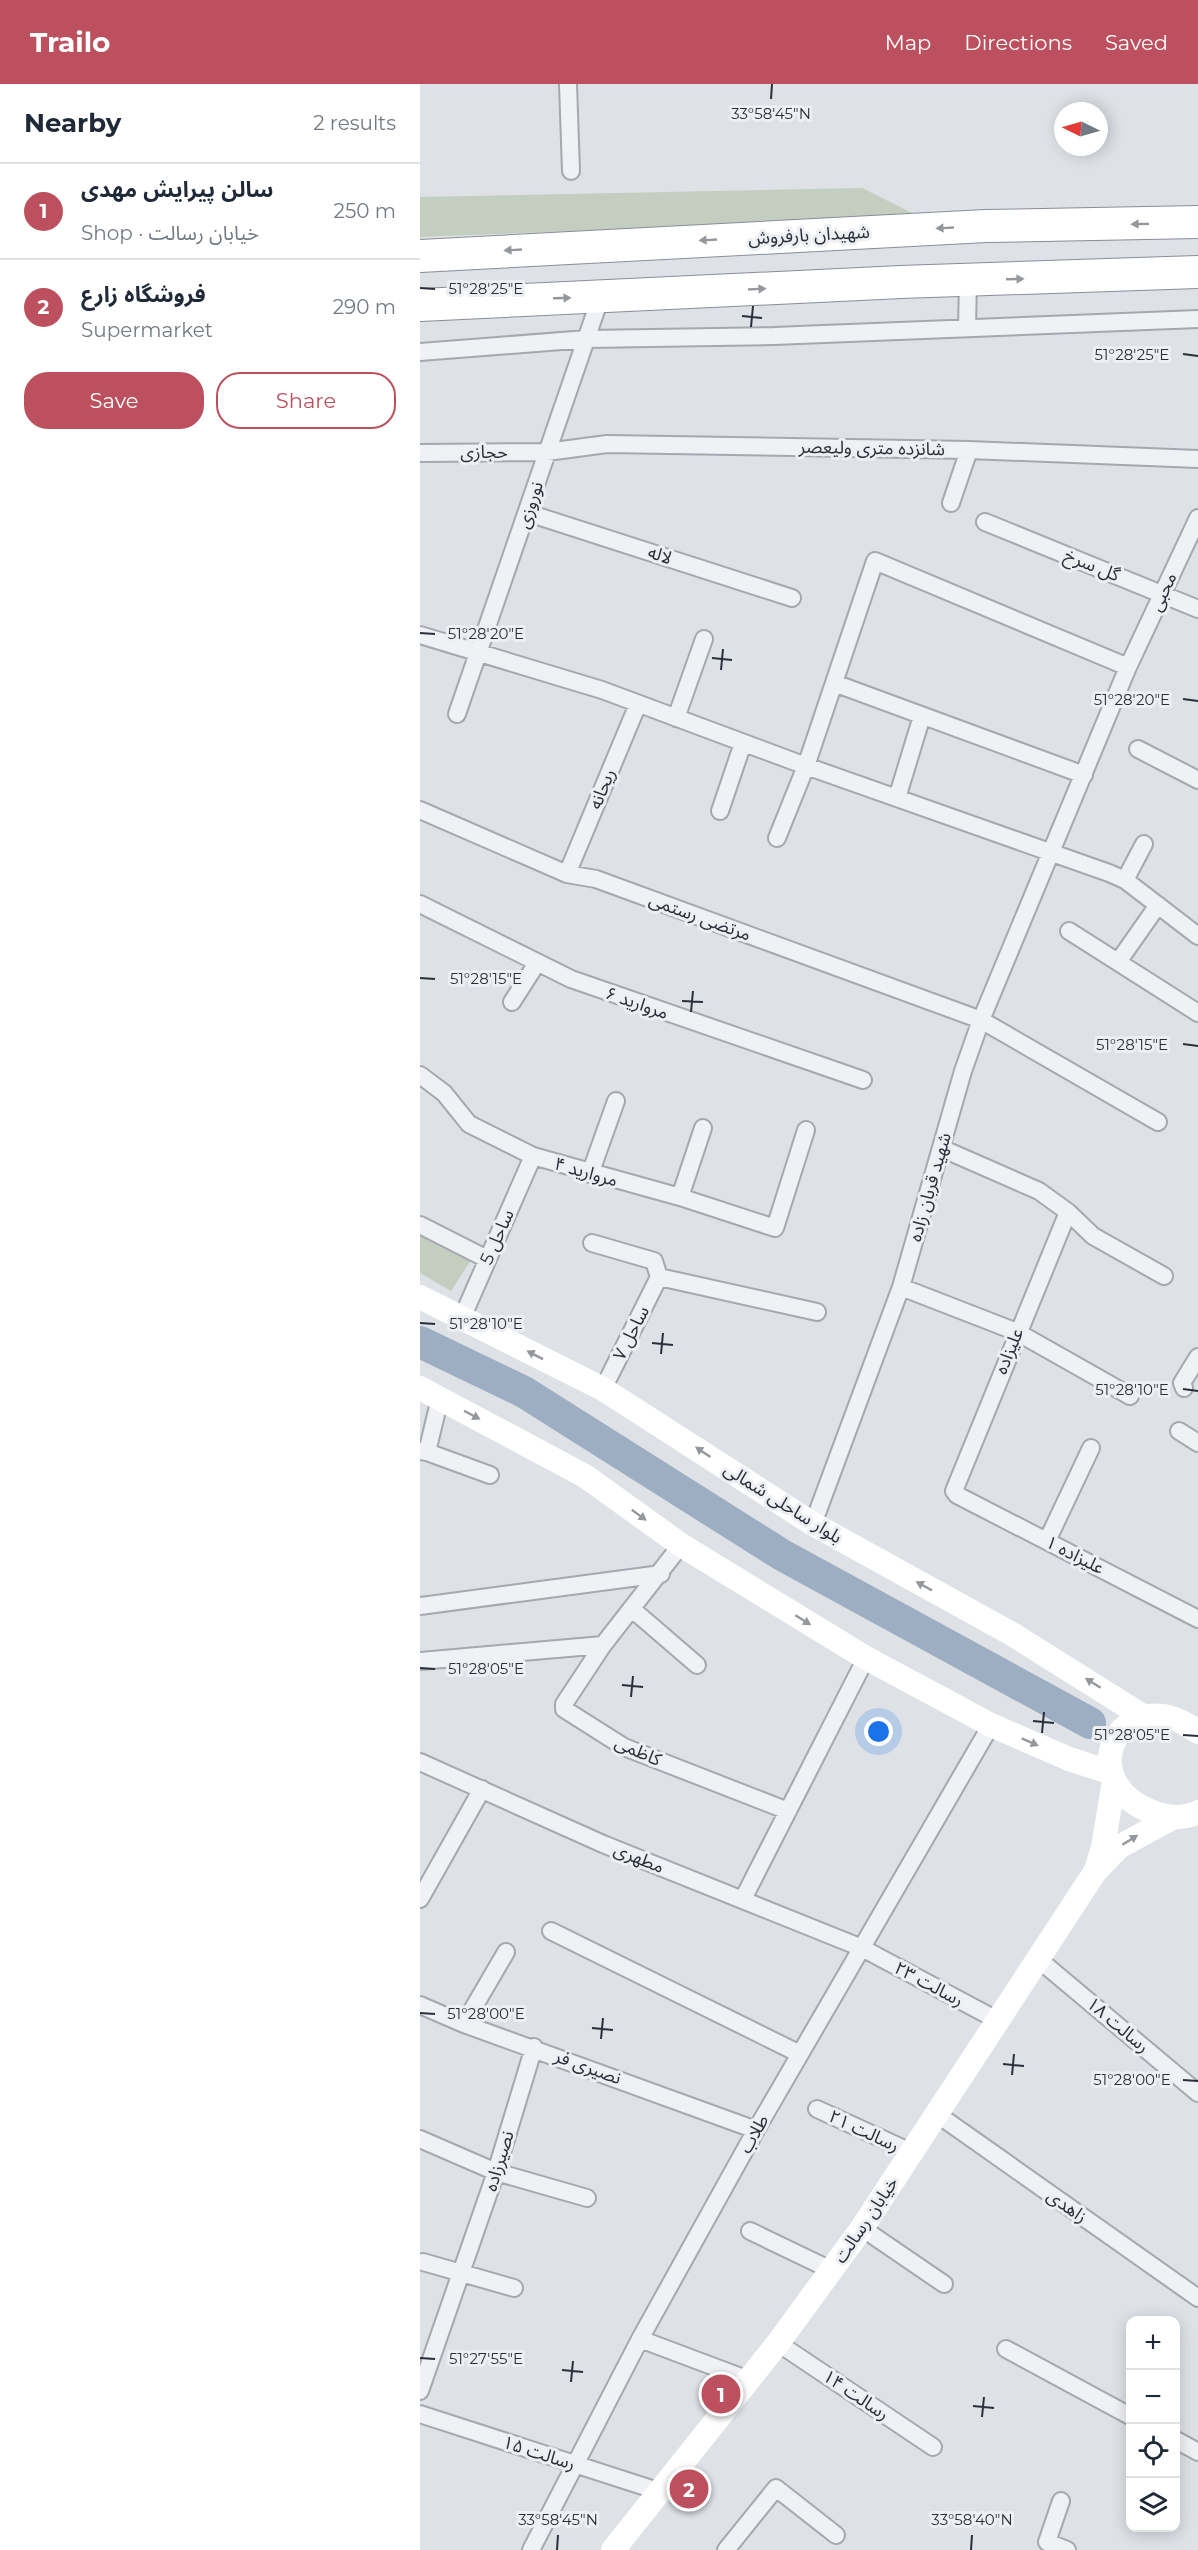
<!DOCTYPE html>
<meta charset="utf-8">
<style>
:root{--surface:#fff;--page:#f6f6f7;--text:#1f2937;--muted:#747a83;--line:#e0e1e3;--accent:#bd505e}
body{margin:0;font-family:Montserrat,"Noto Sans Arabic",sans-serif;background:var(--page);color:var(--text)}
.controls{position:absolute;right:18px;bottom:18px;display:grid;overflow:hidden;border-radius:12px;box-shadow:0 3px 15px #0003}
.controls button{width:54px;height:54px;display:grid;place-items:center;padding:0;border:0;border-bottom:2px solid var(--line);background:var(--surface);color:var(--text);font:30px sans-serif}
.compass{position:absolute;left:634px;top:18px;width:54px;height:54px;border-radius:50%;background:var(--surface);box-shadow:0 3px 15px #0003;rotate:275deg}
.you{position:absolute;left:459px;top:1648px;width:21px;height:21px;margin:-15px;border:4px solid #fff;border-radius:50%;background:#1a73e8;box-shadow:0 0 0 9px #1a73e833}
.badge{display:grid;place-items:center;width:39px;height:39px;border-radius:50%;background:var(--accent);color:#fff;font-size:20px;font-weight:700}
.pin{position:absolute;translate:-50% -50%;border:3px solid #fff;box-shadow:0 2px 6px #0006}
.list{margin:0;padding:0;list-style:none}
h2{display:flex;justify-content:space-between;align-items:center;height:78px;margin:0;padding:0 24px;font-size:26px}
h2 small{font-size:20px;font-weight:400;color:var(--muted)}
.list li{display:grid;grid-template-columns:39px 1fr auto;gap:18px;align-items:center;box-sizing:border-box;height:96px;padding:0 24px;border-top:2px solid var(--line)}
.list b{display:block;font-size:22px;white-space:nowrap}
.list p{margin:0;font-size:20px;white-space:nowrap;color:var(--muted)}
.list em{font-size:20px;font-style:normal;color:var(--muted)}
.actions{display:flex;gap:12px;padding:18px 24px}
.actions a{flex:1;padding:14px 0;border:2px solid var(--accent);border-radius:24px;text-align:center;font-size:21px;color:var(--accent)}
.actions .main{background:var(--accent);color:#fff}
.icon{flex:none;width:33px;height:33px;fill:none;stroke:currentColor;stroke-width:2;stroke-linecap:round;stroke-linejoin:round}
.map{position:relative;flex:none;width:778px;height:2466px;overflow:hidden}
header{display:flex;align-items:center;gap:36px;box-sizing:border-box;height:84px;padding:0 30px;background:var(--accent);color:#fff}
header strong{font-size:28px}
nav{display:flex;gap:33px;margin-inline-start:auto;font-size:21px}
main{display:flex}
aside{flex:1;background:var(--surface)}
.map>svg:first-child{display:block}
.green{fill:#c3cec0}
.lines{fill:none;stroke-linecap:round;stroke-linejoin:round}
.river{stroke:#9daec2;stroke-width:32}
.street-casing{stroke:#a4a8af;stroke-width:20}
.highway-casing{stroke:#878e9a;stroke-width:34}
.street{stroke:#f0f1f4;stroke-width:16}
.secondary{stroke:#fff;stroke-width:24}
.highway{stroke:#fff;stroke-width:32}
.oneway{fill:#94979c}
.ticks{fill:none;stroke:#292f3a;stroke-width:2}
.labels{text-anchor:middle;stroke-width:6;stroke-linejoin:round;paint-order:stroke}
.street-label{font-size:18px;fill:#292f3a;stroke:#edeff3}
.ticks-label{font-size:15px;text-anchor:middle;fill:#292f3a;stroke:#edeff3;stroke-width:6;stroke-linejoin:round;paint-order:stroke}
</style>
<header>
<strong>Trailo</strong>
<nav><a>Map</a><a>Directions</a><a>Saved</a></nav>
</header>
<main>
<aside>
<h2>Nearby<small>2 results</small></h2>
<ul class="list">
<li><span class="badge">1</span><div><b>سالن پیرایش مهدی</b><p>Shop · خیابان رسالت</p></div><em>250 m</em></li>
<li><span class="badge">2</span><div><b>فروشگاه زارع</b><p>Supermarket</p></div><em>290 m</em></li>
</ul>
<div class="actions"><a class="main">Save</a><a>Share</a></div>
</aside>
<div class="map">
<svg width="778" height="2466" viewBox="0 0 778 2466">
<rect width="100%" height="100%" fill="#dee1e6"/>
<!-- green -->
<path class="green" d="M442 104 494 130 464 135 0 153V113Z
M0 1146 51 1176 31 1207 0 1189Z"/>
<g class="lines">
<!-- river -->
<path class="river" d="M0 1258 104 1308 362 1471 670 1639"/>
<!-- street casing -->
<g class="street-casing">
<path id="street" d="M148 0 151 87
M547 243 548 196
M0 268 167 255 354 252 778 235
M0 369 127 368 187 360 549 366 778 375
M531 419 549 366
M108 429 372 514
M565 438 778 525
M0 551 182 606 386 682 689 789 705 796 778 852
M414 599 664 691
M37 630 181 212
M256 634 284 555
M718 665 778 696
M477 714 502 632
M0 726 147 790 176 795 561 936 738 1038
M300 727 323 659
M357 754 386 682 455 477 708 583
M147 790 218 620
M705 796 724 760
M0 820 151 895 443 996
M649 847 778 929
M698 878 738 821
M92 918 117 879
M0 991 24 1009 49 1040 113 1072 260 1113 355 1144 386 1046
M521 1064 619 1107 648 1128 673 1152 744 1192
M170 1090 196 1017
M260 1113 283 1044
M648 1128 534 1407 537 1411 778 1535
M0 1141 67 1175
M172 1159 234 1177 239 1193 397 1228
M481 1203 597 1248 710 1312
M42 1234 113 1072
M764 1304 762 1299 778 1273
M183 1305 239 1193
M759 1347 778 1359
M0 1367 7 1368 20 1314
M7 1368 70 1391
M393 1440 481 1203 543 987 561 936 708 583 778 434
M627 1457 671 1364
M261 1461 183 1561 144 1620V1625L204 1663 368 1727
M0 1522 241 1490
M212 1525 277 1581
M0 1577 183 1561
M0 1678 183 1760 442 1864 577 1936
M0 1815 62 1705
M323 1815 446 1574
M131 1847 380 1970
M617 1874 778 2009
M0 1921 44 1940 336 2046
M44 1940 86 1868
M397 2025 491 2068
M517 2030 778 2214
M0 2055 76 2088 167 2114
M442 2144 524 2200
M330 2147 411 2186
M3 2178 94 2204
M220 2255 329 2296
M358 2259 513 2363
M586 2265 710 2332
M0 2307 76 2088 114 1963
M0 2330 238 2407
M756 2356 778 2368
M641 2417 627 2458 647 2466
M111 2466 220 2255 336 2046 571 1641
M306 2466 356 2404 416 2451"/>
</g>
<!-- highway casing -->
<g class="highway-casing">
<path id="highway" d="M0 172 566 142 778 138
M0 221 481 198 778 188"/>
</g>
<!-- street -->
<use href="#street" class="street"/>
<!-- secondary -->
<path class="secondary" d="M0 1213 183 1305 393 1440 592 1550 721 1631
M0 1304 165 1392 261 1461 446 1574 571 1641 649 1675 689 1688
M778 1648C704 1592 649 1694 730 1727 746 1734 762 1736 778 1728
M676 1786 683 1763 694 1697
M193 2466 358 2259 442 2144 675 1788 699 1763 752 1734"/>
<!-- highway -->
<use href="#highway" class="highway"/>
</g>
<!-- one-way arrows -->
<defs><path id="oneway-solid" d="M-6-.8H1V-3.2L6.5 0L1 3.2V.8H-6Z" transform="scale(1.5)"/></defs>
<g class="oneway">
<use href="#oneway-solid" transform="translate(720 140) rotate(179)"/>
<use href="#oneway-solid" transform="translate(525 144) rotate(177)"/>
<use href="#oneway-solid" transform="translate(288 156) rotate(177)"/>
<use href="#oneway-solid" transform="translate(93 166) rotate(177)"/>
<use href="#oneway-solid" transform="translate(595 195) rotate(-2)"/>
<use href="#oneway-solid" transform="translate(337 205) rotate(-3)"/>
<use href="#oneway-solid" transform="translate(142 214) rotate(-2)"/>
<use href="#oneway-solid" transform="translate(115 1271) rotate(-153)"/>
<use href="#oneway-solid" transform="translate(52 1331) rotate(28)"/>
<use href="#oneway-solid" transform="translate(283 1368) rotate(-146)"/>
<use href="#oneway-solid" transform="translate(219 1431) rotate(36)"/>
<use href="#oneway-solid" transform="translate(504 1502) rotate(-151)"/>
<use href="#oneway-solid" transform="translate(383 1536) rotate(32)"/>
<use href="#oneway-solid" transform="translate(673 1599) rotate(-148)"/>
<use href="#oneway-solid" transform="translate(610 1658) rotate(24)"/>
<use href="#oneway-solid" transform="translate(710 1756) rotate(-32)"/>
</g>
<!-- ticks -->
<path class="ticks" d="M351 15 352 0M0 204 15 205M322 232 342 234M331 243 333 222M763 270 778 272M0 549 15 550M292 574 312 576M301 586 303 565M763 615 778 617M0 894 15 895M262 917 283 918M271 928 273 907M763 960 778 962M0 1239 15 1240M232 1259 253 1261M241 1270 243 1249M763 1305 778 1307M0 1584 15 1585M202 1601 223 1603M211 1613 213 1592M613 1637 634 1639M622 1649 624 1628M763 1651 778 1652M0 1929 15 1930M172 1944 193 1946M181 1955 183 1934M583 1980 604 1982M592 1991 594 1970M763 1996 778 1997M0 2274 15 2275M142 2286 163 2288M151 2298 153 2277M553 2322 574 2324M562 2333 564 2313M137 2466 138 2451M551 2466 552 2451"/>
<g class="labels">
<!-- street labels -->
<g class="street-label">
<text transform="translate(389 151) rotate(-3)" y="6">شهیدان بارفروش</text>
<text transform="translate(452 364) rotate(1)" y="6">شانزده متری ولیعصر</text>
<text x="64" y="374">حجازی</text>
<text transform="translate(110 421) rotate(-72)" y="6">نوروزی</text>
<text transform="translate(240 471) rotate(18)" y="6">لاله</text>
<text transform="translate(672 481) rotate(22)" y="6">گل سرخ</text>
<text transform="translate(743 508) rotate(-65)" y="6">محبی</text>
<text transform="translate(182 705) rotate(-68)" y="6">ریحانه</text>
<text transform="translate(280 833) rotate(20)" y="6">مرتضی رستمی</text>
<text transform="translate(217 919) rotate(19)" y="6">مروارید ۶</text>
<text transform="translate(166 1088) rotate(16)" y="6">مروارید ۴</text>
<text transform="translate(510 1103) rotate(-74)" y="6">شهید قربان زاده</text>
<text transform="translate(77 1153) rotate(-66)" y="6">ساحل 5</text>
<text transform="translate(211 1249) rotate(-63)" y="6">ساحل ۷</text>
<text transform="translate(589 1267) rotate(-68)" y="6">علیزاده</text>
<text transform="translate(363 1419) rotate(32)" y="6">بلوار ساحلی شمالی</text>
<text transform="translate(655 1471) rotate(27)" y="6">علیزاده ۱</text>
<text transform="translate(218 1667) rotate(24)" y="6">کاظمی</text>
<text transform="translate(219 1774) rotate(22)" y="6">مطهری</text>
<text transform="translate(509 1900) rotate(28)" y="6">رسالت ۲۳</text>
<text transform="translate(698 1941) rotate(40)" y="6">رسالت ۱۸</text>
<text transform="translate(168 1983) rotate(20)" y="6">نصیری فر</text>
<text transform="translate(444 2047) rotate(25)" y="6">رسالت ۲۱</text>
<text transform="translate(334 2050) rotate(-61)" y="6">طلاب</text>
<text transform="translate(79 2077) rotate(-73)" y="6">نصیرزاده</text>
<text transform="translate(647 2122) rotate(35)" y="6">زاهدی</text>
<text transform="translate(446 2136) rotate(-56)" y="6">خیابان رسالت</text>
<text transform="translate(436 2311) rotate(34)" y="6">رسالت ۱۴</text>
<text transform="translate(119 2369) rotate(18)" y="6">رسالت ۱۵</text>
</g>
</g>
<g class="ticks-label">
<text x="351" y="35">33°58'45"N</text>
<text x="66" y="210">51°28'25"E</text>
<text x="712" y="276">51°28'25"E</text>
<text x="66" y="555">51°28'20"E</text>
<text x="712" y="621">51°28'20"E</text>
<text x="66" y="900">51°28'15"E</text>
<text x="712" y="966">51°28'15"E</text>
<text x="66" y="1245">51°28'10"E</text>
<text x="712" y="1311">51°28'10"E</text>
<text x="66" y="1590">51°28'05"E</text>
<text x="712" y="1656">51°28'05"E</text>
<text x="66" y="1935">51°28'00"E</text>
<text x="712" y="2001">51°28'00"E</text>
<text x="66" y="2280">51°27'55"E</text>
<text x="138" y="2441">33°58'45"N</text>
<text x="552" y="2441">33°58'40"N</text>
</g>
</svg>
<div class="controls">
<button>+</button>
<button>−</button>
<button><svg class="icon" aria-label="locate" viewBox="0 0 24 24"><circle cx="12" cy="12" r="6"/><path d="M12 2v4M12 18v4M2 12h4M18 12h4"/></svg></button>
<button><svg class="icon" aria-label="layers" viewBox="0 0 24 24"><path d="M12 4l9 5-9 5-9-5zM3 14l9 5 9-5"/></svg></button>
</div>
<svg class="compass" viewBox="-18 -18 36 36"><path d="M0-13l5 13h-10z" fill="#e53935"/><path d="M0 13l5-13h-10z" fill="#747a83"/></svg>
<div class="you"></div>
<div class="pin badge" style="left:301px;top:2310px">1</div>
<div class="pin badge" style="left:269px;top:2405px">2</div>
</div>
</main>
